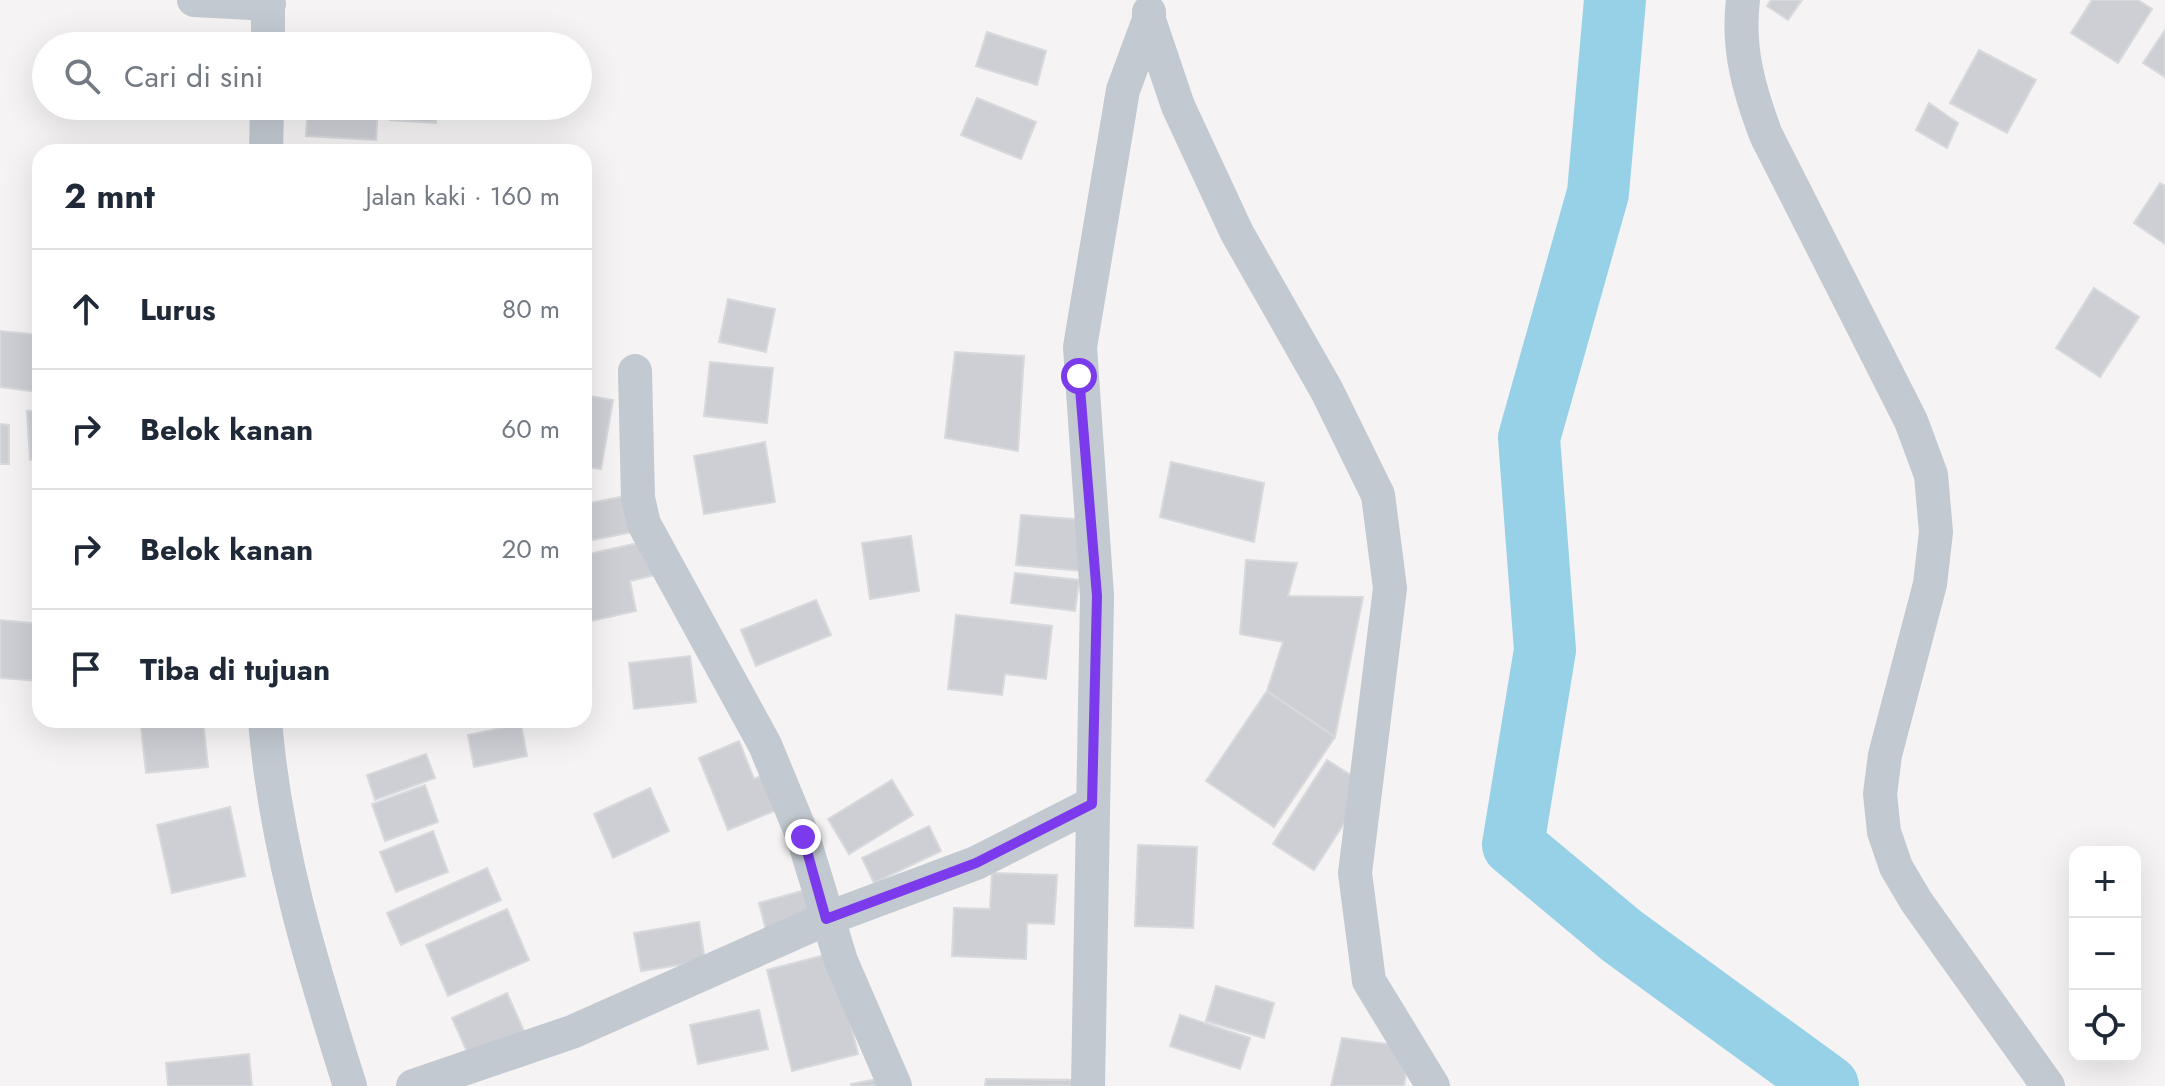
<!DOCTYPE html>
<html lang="id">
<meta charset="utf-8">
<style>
:root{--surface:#fff;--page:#f2f2f3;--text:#1f2937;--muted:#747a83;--line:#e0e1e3}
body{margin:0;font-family:Jost,sans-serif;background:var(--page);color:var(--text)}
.controls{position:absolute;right:24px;bottom:24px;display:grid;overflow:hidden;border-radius:16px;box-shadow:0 8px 32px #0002}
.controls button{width:72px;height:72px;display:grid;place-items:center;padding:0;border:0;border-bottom:2px solid var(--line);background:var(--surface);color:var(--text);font:40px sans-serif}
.stop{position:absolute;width:24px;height:24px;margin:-18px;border:6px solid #7c3aed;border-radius:50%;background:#fff}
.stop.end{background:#7c3aed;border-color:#fff;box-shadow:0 2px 8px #0008}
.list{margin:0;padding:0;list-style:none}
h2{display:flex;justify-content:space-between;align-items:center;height:104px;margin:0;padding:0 32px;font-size:34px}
h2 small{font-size:26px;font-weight:400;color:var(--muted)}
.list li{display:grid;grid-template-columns:52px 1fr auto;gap:24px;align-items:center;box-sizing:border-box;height:120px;padding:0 32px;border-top:2px solid var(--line)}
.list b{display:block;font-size:30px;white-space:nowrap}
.list em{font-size:26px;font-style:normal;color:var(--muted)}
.icon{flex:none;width:44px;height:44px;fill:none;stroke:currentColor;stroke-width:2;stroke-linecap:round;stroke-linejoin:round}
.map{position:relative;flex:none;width:2165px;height:1086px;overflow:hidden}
.search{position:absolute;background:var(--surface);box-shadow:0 8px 32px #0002;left:32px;top:32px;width:560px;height:88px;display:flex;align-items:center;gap:20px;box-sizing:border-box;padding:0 28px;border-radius:44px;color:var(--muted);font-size:30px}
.panel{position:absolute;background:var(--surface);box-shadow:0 8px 32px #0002;left:32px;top:144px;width:560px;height:584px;border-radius:24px}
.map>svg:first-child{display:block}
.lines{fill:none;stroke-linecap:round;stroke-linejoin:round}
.river{stroke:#97d1e7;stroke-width:62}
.building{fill:#cdcfd5;stroke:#d8d9dd;stroke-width:2}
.street{stroke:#c2c9d0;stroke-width:34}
.route{stroke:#7c3aed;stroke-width:10}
</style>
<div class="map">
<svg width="2165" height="1086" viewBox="0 0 2165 1086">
<rect width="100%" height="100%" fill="#f5f3f3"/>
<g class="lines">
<!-- river -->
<path class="river" d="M1615 0 1598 193 1529 438 1545 650 1513 845 1622 936 1828 1086"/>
</g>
<!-- building -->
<path class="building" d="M1771 0H1802L1788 20 1767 6Z
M2092 0H2138L2152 9 2118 63 2071 33Z
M2165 30V77L2143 63Z
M987 32 1046 51 1037 85 976 66Z
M386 37 474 43V46H385Z
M1979 50 2036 80 2007 133 1950 103Z
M977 98 1036 122 1021 159 961 135Z
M1929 103 1958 123 1947 148 1916 130Z
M308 106H378L376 140 306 136Z
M391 106H437L436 123 390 120Z
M2160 183 2165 186V244L2134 223Z
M2094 288 2139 317 2100 377 2056 348Z
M728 299 775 309 766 352 719 342Z
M0 331 40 335V392L0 387Z
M955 352 1024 356 1018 451 945 438Z
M710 362 773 368 767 423 704 416Z
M584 395 613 400 601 469 584 467Z
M40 410V459L30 460 27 411Z
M0 424 9 425V464H0Z
M765 442 775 502 704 514 694 456Z
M1171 462 1264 483 1254 542 1160 517Z
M631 495 638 531 592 540 585 504Z
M1021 515 1086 520 1081 571 1016 565Z
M911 536 919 591 870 599 862 543Z
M647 541 655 575 630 581 636 611 586 622 584 555Z
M1246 560 1297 563 1288 596 1363 597 1335 737 1267 691 1283 642 1240 634Z
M1015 573 1079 580 1075 611 1011 603Z
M816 600 831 635 756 666 741 630Z
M956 615 1052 626 1046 679 1005 674 1002 695 948 689Z
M0 620 40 624V681L0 678Z
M690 656 696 702 634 709 629 663Z
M1267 691 1335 737 1274 827 1206 781Z
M203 720 208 767 146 773 141 726Z
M521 724 527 756 474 767 468 735Z
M739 741 754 779 770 772 784 807 728 830 699 758Z
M426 754 435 778 375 800 367 775Z
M1327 760 1368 786 1314 870 1273 844Z
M892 780 913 815 849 854 828 819Z
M425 785 438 822 385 841 372 804Z
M650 788 669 831 613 858 594 814Z
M230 807 245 876 172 893 157 825Z
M929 826 941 851 874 883 862 858Z
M433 831 448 872 396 892 380 852Z
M1138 845 1197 847 1193 928 1135 926Z
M487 868 501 900 401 945 387 913Z
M992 873 1057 875 1054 924 1027 923 1026 959 952 956 954 908 990 909Z
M809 889 817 920 767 934 759 903Z
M507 909 529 960 448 996 426 945Z
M699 922 705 961 641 971 634 933Z
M833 953 858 1054 792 1071 767 970Z
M1216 986 1274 1003 1264 1038 1206 1021Z
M507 993 528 1040 473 1065 452 1018Z
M759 1010 768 1049 698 1064 690 1025Z
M1180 1015 1250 1038 1240 1069 1170 1046Z
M1342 1038 1410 1047 1404 1086H1331Z
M249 1054 252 1086H168L166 1063Z
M889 1077 891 1086H851V1084Z
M986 1079 1078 1080V1086H985Z"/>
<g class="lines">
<!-- street -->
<path class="street" d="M194 0 269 4
M1743 0C1737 48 1749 90 1766 135L1911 421 1931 475 1936 532 1930 584 1885 755 1880 794 1884 832 1896 867 1916 901 2048 1086
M1149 20 1178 106 1237 233 1327 391 1378 495 1390 588 1355 873 1369 981 1433 1086
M268 46V0
M266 152 267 106
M635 371 638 498 644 524 765 745 803 837 841 961 895 1086
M265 720C275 846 312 966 350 1086
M413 1086 572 1032 826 919 976 863 1092 804
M1088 1086 1097 596 1080 347 1123 90 1149 20V12"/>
</g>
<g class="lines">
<!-- route -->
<path class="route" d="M803 837 826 919 976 863 1092 804 1097 596 1079 376"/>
</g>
</svg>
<div class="controls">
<button>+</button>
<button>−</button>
<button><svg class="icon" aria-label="locate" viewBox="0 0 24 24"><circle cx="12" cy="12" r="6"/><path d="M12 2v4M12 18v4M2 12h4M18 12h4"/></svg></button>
</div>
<div class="stop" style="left:1079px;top:376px"></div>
<div class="stop end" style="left:803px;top:837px"></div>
<div class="search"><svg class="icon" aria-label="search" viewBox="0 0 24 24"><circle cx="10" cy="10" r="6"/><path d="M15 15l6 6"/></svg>Cari di sini</div>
<section class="panel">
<h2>2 mnt<small>Jalan kaki · 160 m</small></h2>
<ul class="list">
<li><svg class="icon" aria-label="ahead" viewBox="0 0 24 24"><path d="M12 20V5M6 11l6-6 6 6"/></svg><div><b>Lurus</b></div><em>80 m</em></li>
<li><svg class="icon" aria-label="right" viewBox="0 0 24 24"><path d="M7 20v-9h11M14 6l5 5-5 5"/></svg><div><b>Belok kanan</b></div><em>60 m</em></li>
<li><svg class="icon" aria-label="right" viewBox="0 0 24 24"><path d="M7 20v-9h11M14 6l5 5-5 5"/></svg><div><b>Belok kanan</b></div><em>20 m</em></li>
<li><svg class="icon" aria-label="arrive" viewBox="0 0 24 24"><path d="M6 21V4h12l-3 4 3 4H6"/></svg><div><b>Tiba di tujuan</b></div></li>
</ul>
</section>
</div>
